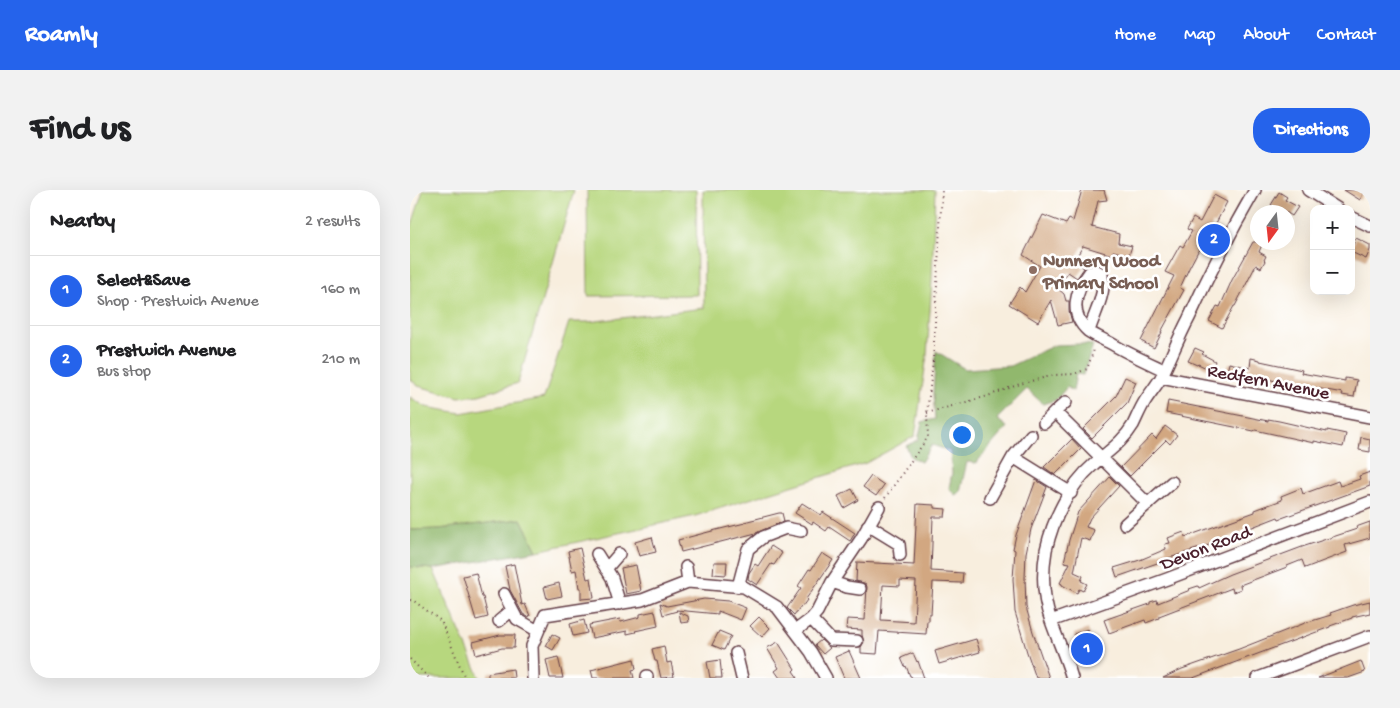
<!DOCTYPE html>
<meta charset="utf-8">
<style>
:root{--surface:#fff;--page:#f2f2f2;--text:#202124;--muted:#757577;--line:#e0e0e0;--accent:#2563eb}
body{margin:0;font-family:"Gochi Hand",sans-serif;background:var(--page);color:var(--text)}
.controls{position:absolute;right:15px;top:15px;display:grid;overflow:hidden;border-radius:10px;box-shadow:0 5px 20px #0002}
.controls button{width:45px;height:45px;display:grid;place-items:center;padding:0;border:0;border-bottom:1px solid var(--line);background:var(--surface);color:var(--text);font:25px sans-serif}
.compass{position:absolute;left:840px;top:15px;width:45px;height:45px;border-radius:50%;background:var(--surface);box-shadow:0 5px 20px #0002;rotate:195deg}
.you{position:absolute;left:551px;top:244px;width:18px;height:18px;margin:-12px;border:4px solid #fff;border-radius:50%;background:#1a73e8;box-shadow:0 0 0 8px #1a73e833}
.badge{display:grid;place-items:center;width:32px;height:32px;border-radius:50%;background:var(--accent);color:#fff;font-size:16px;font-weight:700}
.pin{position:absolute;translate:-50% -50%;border:2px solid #fff;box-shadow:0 1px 5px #0006}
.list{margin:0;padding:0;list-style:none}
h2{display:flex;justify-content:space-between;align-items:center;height:65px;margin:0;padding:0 20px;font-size:21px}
h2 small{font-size:16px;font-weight:400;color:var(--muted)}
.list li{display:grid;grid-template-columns:32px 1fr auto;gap:15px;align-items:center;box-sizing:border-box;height:70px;padding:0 20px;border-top:1px solid var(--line)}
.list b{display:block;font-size:19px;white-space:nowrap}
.list p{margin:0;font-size:16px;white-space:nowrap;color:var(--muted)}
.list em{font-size:16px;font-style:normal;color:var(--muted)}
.map{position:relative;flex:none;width:960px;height:488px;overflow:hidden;border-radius:20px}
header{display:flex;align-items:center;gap:30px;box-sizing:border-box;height:70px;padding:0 25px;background:var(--accent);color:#fff}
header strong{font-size:24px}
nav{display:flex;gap:28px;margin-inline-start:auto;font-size:18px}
.intro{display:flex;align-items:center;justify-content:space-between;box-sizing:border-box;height:120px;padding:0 30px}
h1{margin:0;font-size:35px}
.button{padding:12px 22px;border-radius:20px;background:var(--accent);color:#fff;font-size:18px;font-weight:700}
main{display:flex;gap:30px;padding:0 30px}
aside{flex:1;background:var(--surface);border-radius:20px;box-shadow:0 5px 20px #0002}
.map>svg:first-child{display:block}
.green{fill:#b7d77e;stroke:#807b54}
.forest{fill:#91b86d;stroke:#6e6c4c}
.building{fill:#d2a781;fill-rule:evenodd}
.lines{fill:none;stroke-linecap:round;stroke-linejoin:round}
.minor-casing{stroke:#643e46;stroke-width:14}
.path{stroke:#643e46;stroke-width:2;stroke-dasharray:1 4;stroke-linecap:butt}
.minor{stroke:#fff;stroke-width:11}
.education-dot{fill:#8d6e63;stroke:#fff;stroke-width:2}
.labels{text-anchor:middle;stroke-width:5;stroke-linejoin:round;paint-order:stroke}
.education-label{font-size:19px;font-weight:bold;fill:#785e54;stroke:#fff;text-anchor:start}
.street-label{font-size:19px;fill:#4a1f2b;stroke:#fff}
</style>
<header>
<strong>Roamly</strong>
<nav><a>Home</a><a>Map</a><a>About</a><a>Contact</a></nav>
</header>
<div class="intro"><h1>Find us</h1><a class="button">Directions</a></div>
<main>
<aside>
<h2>Nearby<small>2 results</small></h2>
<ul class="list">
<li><span class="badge">1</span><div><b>Select&amp;Save</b><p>Shop · Prestwich Avenue</p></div><em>160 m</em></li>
<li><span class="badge">2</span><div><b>Prestwich Avenue</b><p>Bus stop</p></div><em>210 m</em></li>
</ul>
</aside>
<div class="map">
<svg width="960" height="488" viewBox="0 0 960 488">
<rect width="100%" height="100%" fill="#fff"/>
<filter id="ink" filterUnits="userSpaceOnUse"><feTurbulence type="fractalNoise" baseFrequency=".02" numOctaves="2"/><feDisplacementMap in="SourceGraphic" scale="10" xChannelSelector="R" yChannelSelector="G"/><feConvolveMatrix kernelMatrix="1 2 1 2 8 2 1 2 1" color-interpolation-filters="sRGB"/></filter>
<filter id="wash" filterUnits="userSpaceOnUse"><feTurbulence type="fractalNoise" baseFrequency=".0096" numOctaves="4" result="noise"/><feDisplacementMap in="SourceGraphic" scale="20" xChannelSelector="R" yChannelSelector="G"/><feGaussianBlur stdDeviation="1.12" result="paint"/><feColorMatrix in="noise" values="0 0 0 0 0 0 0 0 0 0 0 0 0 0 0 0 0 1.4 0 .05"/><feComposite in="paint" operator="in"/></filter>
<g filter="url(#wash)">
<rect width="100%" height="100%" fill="#f8eede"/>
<!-- green -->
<path class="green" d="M13 0H164L108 193 69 205 49 207 8 196 0 189V41Z
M177 0H286L287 105 178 106Z
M293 0H525L522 90 517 165 505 246 456 273 285 326 127 361 111 329 29 339 0 340V207L16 217 51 223 134 208 159 132H178L294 118Z
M0 377 23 379 70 488H0Z"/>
<!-- forest -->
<path class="forest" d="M670 154 683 155 673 185 666 184 663 201 657 197 646 210 633 214 617 199 587 229 597 237 566 273 557 272 550 302 545 305 539 298 542 283 540 261 522 255 511 272 501 267 496 256 508 250 512 232 525 229 523 204 526 161 555 179 600 176 645 155Z
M111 329 127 361 23 379 0 377V340L29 339Z"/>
<g id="blocks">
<!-- building -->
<path class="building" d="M672 0H694L697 10 688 11 682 37 709 44 708 53 722 56 719 65 703 61 702 65 673 56 664 71 674 78 667 88 658 82 647 98 654 104 656 111H659V121L662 132 648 135 641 110 628 132 599 114 610 97 615 102 630 76 613 65 633 25 656 34 659 29 663 31Z
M934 0H955L950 10Z
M869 2 877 7 875 10 888 17 882 26 870 18 869 20 861 15Z
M804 5 817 12 805 35 803 33 779 78 770 98 774 100 751 142H752L744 158 731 151 764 86 755 82 770 55 773 57 782 41 777 39 783 28 790 32Z
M946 48 960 55V60L956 69 941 62V59Z
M843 52H853L849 62 856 66 854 70 855 71 851 78 846 75 825 116H824L812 138 799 131 807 116 810 117 822 90Z
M785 158 794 162 792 164 805 171 801 180 788 174 787 175 778 171Z
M841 168 850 170V171L892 180 891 183 935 191V188L947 190 944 207 932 205 933 203 817 182 819 173 840 178Z
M715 187 726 192 717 213 682 248 673 239 706 206Z
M758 211 858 231V229L869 231 917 242V240L936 244 933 257 904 251V253L845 240 844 241 756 223Z
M755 236 767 245 760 254 756 250 720 286 711 277 742 245 746 249Z
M951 247 960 249V262L949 260Z
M662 249 671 259 645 285 634 277Z
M960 282V296L869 329 868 327 832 341V342L805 353 753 370V371L707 387 704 378 730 370 756 359 755 354 760 353 758 348 763 346 774 342 775 347 845 322V320L872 310 871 306 891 298 893 304 928 291 930 296 950 289 949 286Z
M461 286 474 295 466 306 453 297Z
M700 287 709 296 680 328 676 337 684 340 680 351 671 348 664 382 673 386 671 391 677 394 673 401 669 399 667 403 652 395V394L650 393 660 373 654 372 659 350 668 322Z
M626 290 637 297 621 339 616 363 615 388 616 417 623 442 639 488H626L617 462 605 422 603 389 605 360 603 359 606 345Z
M442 299 448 310 434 318 428 306Z
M392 313 411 325 413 322 445 343 440 351 419 337 416 341 403 332 402 334 385 323Z
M507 314 524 315V318L536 319 535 327H523L521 381 553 383 552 393 523 392 521 424H519V431H517L516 444 469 441 467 464 451 463V457L454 452 452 445V440L436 439 437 429 455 430 457 397 456 394 454 393 446 391 447 372 504 375ZM490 390 506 391 504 432 471 430 473 395 490 396Z
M369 323H372L374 331 346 343 271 362 268 350 306 340 335 333 334 332Z
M960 332V348L935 355 937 362 895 378 892 370 877 376V377L830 395 831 399 823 402 822 398 749 426V428L736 433 735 430 699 443 694 430 740 414V412L747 410 748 413 780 400 779 399 788 396 789 398 820 384 892 357 947 339 946 337Z
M242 347 246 362 229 366 225 352Z
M361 356 372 363 364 375 361 374 347 395 338 389 339 383 345 374 348 376Z
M170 358 177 389 181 388 184 408 171 409V398H169L166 380 162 381 158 361Z
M412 363 423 370 396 409 397 410 392 417 391 416 384 425 377 418 391 398 388 396 399 379 401 380Z
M304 372H317L316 385 303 384Z
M104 374 112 415 115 414 120 426 118 427 113 424 100 400 95 376Z
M226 375 231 401 216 404 211 378Z
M66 383 72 407H73L78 427 66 430 53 386Z
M149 393 152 406 137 409 134 397Z
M294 409 318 411 336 418 331 430 308 421V424L266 420 267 421 253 425 250 413 257 416Z
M960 411V423L942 427V428L920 436V437L783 488H753L772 479 829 459 895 433 921 425 920 423 943 415Z
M245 421 248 436 225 441 226 442 217 444V441L182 448 179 435 210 429 211 432 230 427V424Z
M269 422 278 426 279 432 271 433Z
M349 427 360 438 352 447 340 436Z
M174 430 177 443 163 446 160 434Z
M678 439 686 462 672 467 664 444Z
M309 441 321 446 314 460 302 455Z
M142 444 150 448 143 460 136 456Z
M90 445H105L104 458H92L66 465 63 452Z
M566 449 570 462 529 474 525 461Z
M411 450 420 458 413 464 405 455Z
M368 452 385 479 383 481 388 488H370L365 481 369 478 357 458Z
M254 456 257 473 261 472 264 487 251 488 247 471H245L242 459Z
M439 461 451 488H434L425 467Z
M503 463 507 472 508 471 514 488H502L501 486H500L496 476 495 477 491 468Z
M148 467 153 488H140L136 470Z
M224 469 226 479 222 480 224 488H183L181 480Z
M310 470 312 488H300L297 472Z
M951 471 955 482 938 488H908Z
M103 479 104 488H78V483Z"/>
</g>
</g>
<g filter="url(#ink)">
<use href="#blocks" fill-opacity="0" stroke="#643e46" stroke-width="1"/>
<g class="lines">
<!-- minor casing -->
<g class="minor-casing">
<path id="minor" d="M898 0 928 19
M941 27 960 36
M679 141C683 127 692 112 693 97 693 93 692 88 692 84L687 81 680 82C666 100 658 123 678 141 685 146 695 150 702 154 719 164 737 172 754 180
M751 187 960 227
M645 222 656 212
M634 233 645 222 738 314
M603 267 661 303
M580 308 603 267 621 245
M715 334 762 292
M458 335 489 354 490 365
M187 364 202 388 210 414
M276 377 278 392
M196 379 209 364
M422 392 437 397 450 399
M328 397 338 359 353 347 376 338 391 341
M94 404 107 429 128 441
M401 429 421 450 447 451
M89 431 102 420
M641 431 757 389 960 312
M385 441 401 429 407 422 422 392 451 349 469 317
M326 463 332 488
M237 486V488
M123 488 122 456 135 425 232 410 278 392 334 397 367 417 401 462 416 488
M662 488C656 468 648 451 641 431 633 409 632 383 636 360 643 329 659 296 683 275 697 262 713 252 723 235 727 227 730 219 735 211 740 203 747 195 752 186 761 167 769 147 779 128 799 84 821 41 845 0
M848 488 960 446"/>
</g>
<!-- path -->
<path class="path" d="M517 223 578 206 610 194 644 185 664 184 677 179 685 157
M475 308 518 247 517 223 523 171 532 0
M0 410 4 411 31 431 55 488
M0 469 19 488"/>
<!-- minor -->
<use href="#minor" class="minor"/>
</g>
</g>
<!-- markers -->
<circle class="education-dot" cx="623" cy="80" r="5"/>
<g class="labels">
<!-- education labels -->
<g class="education-label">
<text x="633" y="76">Nunnery Wood<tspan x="633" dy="22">Primary School</tspan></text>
</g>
<!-- street labels -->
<g class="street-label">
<text transform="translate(859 190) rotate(11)" y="7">Redfern Avenue</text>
<text transform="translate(795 356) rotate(-21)" y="7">Devon Road</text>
</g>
</g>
</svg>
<div class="controls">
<button>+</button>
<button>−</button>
</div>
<svg class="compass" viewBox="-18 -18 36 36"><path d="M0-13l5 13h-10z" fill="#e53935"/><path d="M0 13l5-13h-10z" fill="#757577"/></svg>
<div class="you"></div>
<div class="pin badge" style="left:677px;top:459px">1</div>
<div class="pin badge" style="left:804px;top:50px">2</div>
</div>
</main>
